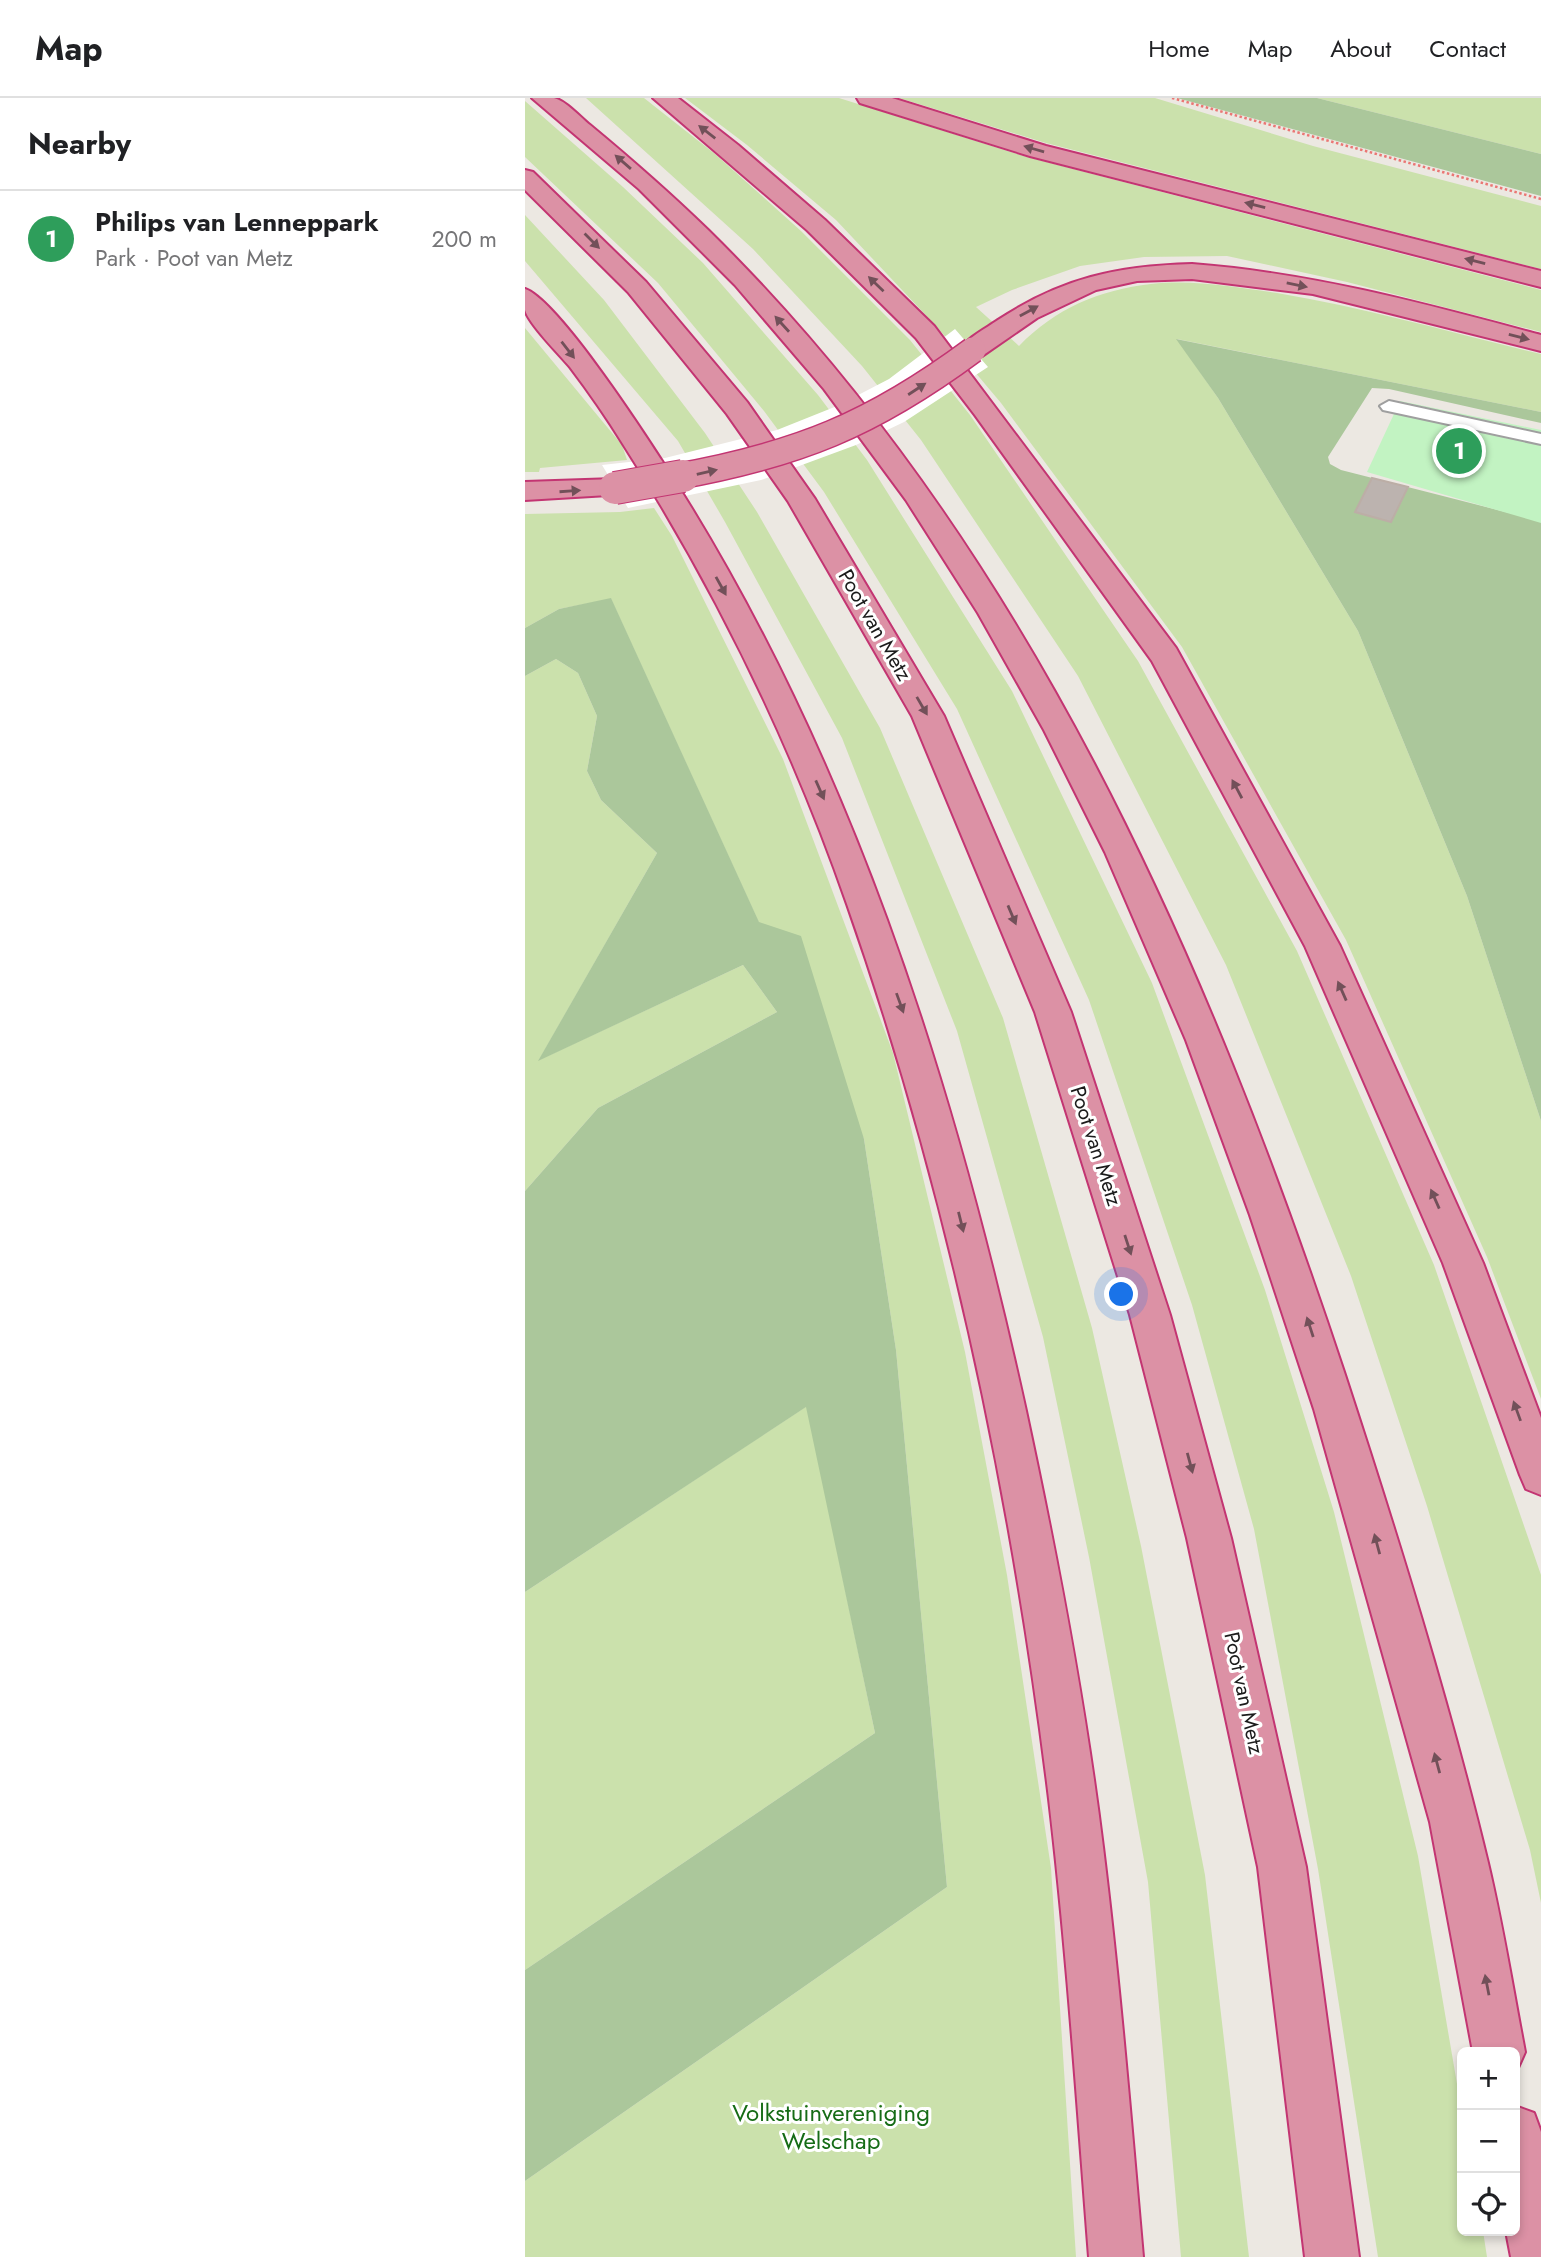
<!DOCTYPE html>
<meta charset="utf-8">
<style>
:root{--surface:#fff;--page:#f6f6f6;--text:#202124;--muted:#757577;--line:#e0e0e0;--accent:#7c3aed}
body{margin:0;font-family:Jost,sans-serif;background:var(--page);color:var(--text)}
.controls{position:absolute;right:21px;bottom:21px;display:grid;overflow:hidden;border-radius:10px;box-shadow:0 4px 10px #0003}
.controls button{width:63px;height:63px;display:grid;place-items:center;padding:0;border:0;border-bottom:2px solid var(--line);background:var(--surface);color:var(--text);font:35px sans-serif}
.you{position:absolute;left:597px;top:1197px;width:24px;height:24px;margin:-18px;border:5px solid #fff;border-radius:50%;background:#1a73e8;box-shadow:0 0 0 10px #1a73e833}
.badge{display:grid;place-items:center;width:46px;height:46px;border-radius:50%;background:var(--accent);color:#fff;font-size:23px;font-weight:700}
.pin{position:absolute;translate:-50% -50%;border:4px solid #fff;box-shadow:0 2px 7px #0006}
.list{margin:0;padding:0;list-style:none}
h2{display:flex;justify-content:space-between;align-items:center;height:91px;margin:0;padding:0 28px;font-size:30px}
h2 small{font-size:23px;font-weight:400;color:var(--muted)}
.list li{display:grid;grid-template-columns:46px 1fr auto;gap:21px;align-items:center;box-sizing:border-box;height:98px;padding:0 28px;border-top:2px solid var(--line)}
.list b{display:block;font-size:26px;white-space:nowrap}
.list p{margin:0;font-size:23px;white-space:nowrap;color:var(--muted)}
.list em{font-size:23px;font-style:normal;color:var(--muted)}
.icon{flex:none;width:38px;height:38px;fill:none;stroke:currentColor;stroke-width:2;stroke-linecap:round;stroke-linejoin:round}
.map{position:relative;flex:none;width:1016px;height:2159px;overflow:hidden}
header{display:flex;align-items:center;gap:42px;box-sizing:border-box;height:98px;padding:0 35px;background:var(--surface);border-bottom:2px solid var(--line)}
header strong{font-size:33px}
nav{display:flex;gap:38px;margin-inline-start:auto;font-size:24px}
main{display:flex}
aside{flex:1;background:var(--surface)}
.map>svg:first-child{display:block}
.grass{fill:#cbe1ac}
.forest{fill:#abc79b}
.park{fill:#c2f3c2}
.pier{fill:#fff}
.building{fill:#bcb3af;stroke:#bcaea6;stroke-width:2}
.lines{fill:none;stroke-linecap:round;stroke-linejoin:round}
.lane-casing{stroke:#9f9f9f;stroke-width:4}
.highway-casing{stroke:#c33572;stroke-width:4}
.path{stroke:#ea7774;stroke-width:2.5;stroke-dasharray:2.5 2.5;stroke-linecap:butt}
.lane{fill:#fff;fill-rule:evenodd}
.highway{fill:#dc91a5;fill-rule:evenodd}
.highway-bridge-far1-casing{stroke:#c33572;stroke-width:28;stroke-linecap:butt}
.highway-bridge-casing{stroke:#c33572;stroke-width:34;stroke-linecap:butt}
.highway-bridge-far1{stroke:#dc91a5;stroke-width:25}
.highway-bridge{stroke:#dc91a5;stroke-width:32}
.oneway{fill:#725059}
.labels{text-anchor:middle;stroke-width:6;stroke-linejoin:round;paint-order:stroke}
.street-label{font-size:21px;fill:#1b1b1b;stroke:#fff}
.near-park-label{font-size:24px;fill:#166c16;stroke:#fff}
</style>
<header>
<strong>Map</strong>
<nav><a>Home</a><a>Map</a><a>About</a><a>Contact</a></nav>
</header>
<main>
<aside>
<h2>Nearby<small></small></h2>
<ul class="list">
<li><span class="badge" style="background:#2e9e5b">1</span><div><b>Philips van Lenneppark</b><p>Park · Poot van Metz</p></div><em>200 m</em></li>
</ul>
</aside>
<div class="map">
<svg width="1016" height="2159" viewBox="0 0 1016 2159">
<rect width="100%" height="100%" fill="#ece8e2"/>
<!-- grass -->
<path class="grass" d="M61 0H119L190 56 276 133 385 242 445 317 613 563 772 853 909 1167 1016 1477V1805L1005 1752 902 1408 826 1178 701 867 553 578 396 342 337 268 228 151Z
M160 0H314L502 59 1016 192V234L822 184 702 158 619 159 555 168 487 192 451 209 494 248C531 210 574 192 626 186 667 181 711 189 752 195 841 210 928 235 1016 256V314L652 241 693 300 833 533 942 798 1016 1023V1301L962 1159 821 842 657 549 476 305 412 229 311 122 222 47Z
M374 0H630L788 48 1016 108V171L521 45Z
M792 0H1016V56Z
M0 3 98 89 178 165 293 297 342 362 487 593 627 885 740 1192 809 1414 893 1758 937 2015V2133H958L962 2159H853L793 1771 729 1431 667 1207 564 902 432 611 299 394 239 313 133 185 0 59Z
M0 117 79 202 180 335 232 414 355 630 478 920 567 1230 616 1448 680 1777 724 2159H656L623 1784 564 1459 518 1239 432 933 317 640 200 424 153 343 0 163Z
M0 230 97 347 102 362 15 370 14 374H0Z
M129 410 147 438 258 661 368 955 440 1254 482 1477 526 1770 551 2159H0V2083L422 1789 371 1252 339 1041 234 825 86 501 34 511 0 530V416L95 414Z
M31 561 53 575 72 618 62 673 76 702 132 755 14 962 218 867 252 914 73 1010 0 1093V578Z
M282 1308 350 1635 0 1872V1494Z"/>
<!-- forest -->
<path class="forest" d="M652 0H792L1016 56V98Z
M651 241 1016 314V325L864 291 847 290 803 359 805 366 816 372 1016 423V1023L942 798 833 533 693 300Z
M86 500 234 824 276 838 339 1041 371 1252 422 1789 0 2083V1872L350 1635 281 1309 0 1494V1093L73 1010 252 914 218 867 13 963 132 755 76 702 62 673 72 618 53 575 31 561 0 578V530L34 511Z"/>
<!-- park -->
<path class="park" d="M875 303 1016 332V425L842 374Z"/>
<!-- pier -->
<path class="pier" d="M430 231 463 269 379 324 331 347 236 382 103 410 77 367 140 360 252 332 312 308 364 281Z"/>
<!-- building -->
<path class="building" d="M847 380 883 389 866 424 830 414Z"/>
<g class="lines">
<!-- lane casing -->
<g class="lane-casing">
<path id="lane" d="M864 303 1016 336V346L858 312 855 308Z"/>
</g>
<!-- highway casing -->
<g class="highway-casing">
<path id="highway" d="M7 0C14 0 22 0 29 0 41 3 55 19 65 27 106 61 145 95 183 132 500 443 683 862 820 1277 872 1436 924 1603 963 1765 978 1828 988 1891 1000 1954L992 1972 990 1973V1954H948L905 1724 789 1311 725 1117 661 942 580 754 519 632 453 515 381 402 299 291 210 187 114 91Z
M128 0H153L213 47 300 122 409 228 651 550 815 848 958 1165 1016 1320V1397L1001 1391 995 1377 918 1165 780 848 627 563 450 317 391 240 282 132Z
M332 0H367L521 48 1016 173V189L505 58 335 5Z
M0 72 8 74 121 184 222 304 290 401 419 618 546 914 645 1217 706 1440 781 1769 834 2159H780L733 1769 662 1440 605 1217 510 914 387 618 263 403 202 316 103 194 0 92Z
M667 166C787 175 900 206 1016 237V253L788 196 667 181 612 183 571 192 512 220 457 258H439L435 252C443 239 460 231 473 222 537 180 592 168 667 166Z
M0 191C32 202 115 329 137 363 324 651 428 980 501 1313 532 1457 560 1603 578 1749 595 1886 606 2022 618 2159H564C552 2006 542 1853 524 1701 487 1398 423 1094 322 806 266 645 190 490 98 346 82 320 64 294 45 269 34 256 4 226 0 212 0 205 0 198 0 191Z
M90 381 100 384 104 390 100 396 0 402V384Z
M990 2008 1009 2015 1016 2034V2159H986L981 2133H990Z"/>
</g>
<!-- path -->
<path class="path" d="M647 0 1016 101"/>
<!-- lane -->
<use href="#lane" class="lane"/>
<!-- highway -->
<use href="#highway" class="highway"/>
<!-- highway-bridge-far1 casing -->
<g class="highway-bridge-far1-casing">
<path id="highway-bridge-far1" d="M149 379C272 357 347 327 448 252"/>
</g>
<!-- highway-bridge casing -->
<g class="highway-bridge-casing">
<path id="highway-bridge" d="M90 390 158 378"/>
</g>
<!-- highway-bridge-far1 -->
<use href="#highway-bridge-far1" class="highway-bridge-far1"/>
<!-- highway-bridge -->
<use href="#highway-bridge" class="highway-bridge"/>
</g>
<!-- one-way arrows -->
<defs><path id="oneway-solid" d="M-6-.8H1V-3.2L6.5 0L1 3.2V.8H-6Z" transform="scale(1.75)"/></defs>
<g class="oneway">
<use href="#oneway-solid" transform="translate(182 34) rotate(-142)"/>
<use href="#oneway-solid" transform="translate(509 51) rotate(-164)"/>
<use href="#oneway-solid" transform="translate(98 64) rotate(-139)"/>
<use href="#oneway-solid" transform="translate(730 107) rotate(-166)"/>
<use href="#oneway-solid" transform="translate(67 143) rotate(45)"/>
<use href="#oneway-solid" transform="translate(950 163) rotate(-166)"/>
<use href="#oneway-solid" transform="translate(351 186) rotate(-136)"/>
<use href="#oneway-solid" transform="translate(772 187) rotate(11)"/>
<use href="#oneway-solid" transform="translate(504 213) rotate(-29)"/>
<use href="#oneway-solid" transform="translate(257 226) rotate(-132)"/>
<use href="#oneway-solid" transform="translate(994 239) rotate(14)"/>
<use href="#oneway-solid" transform="translate(43 252) rotate(52)"/>
<use href="#oneway-solid" transform="translate(392 291) rotate(-33)"/>
<use href="#oneway-solid" transform="translate(182 374) rotate(-13)"/>
<use href="#oneway-solid" transform="translate(45 393) rotate(-4)"/>
<use href="#oneway-solid" transform="translate(196 488) rotate(61)"/>
<use href="#oneway-solid" transform="translate(397 608) rotate(60)"/>
<use href="#oneway-solid" transform="translate(712 691) rotate(-118)"/>
<use href="#oneway-solid" transform="translate(295 692) rotate(66)"/>
<use href="#oneway-solid" transform="translate(487 817) rotate(67)"/>
<use href="#oneway-solid" transform="translate(817 893) rotate(-114)"/>
<use href="#oneway-solid" transform="translate(375 905) rotate(70)"/>
<use href="#oneway-solid" transform="translate(910 1101) rotate(-114)"/>
<use href="#oneway-solid" transform="translate(436 1124) rotate(76)"/>
<use href="#oneway-solid" transform="translate(603 1147) rotate(72)"/>
<use href="#oneway-solid" transform="translate(785 1229) rotate(-108)"/>
<use href="#oneway-solid" transform="translate(992 1313) rotate(-110)"/>
<use href="#oneway-solid" transform="translate(665 1365) rotate(75)"/>
<use href="#oneway-solid" transform="translate(852 1446) rotate(-105)"/>
<use href="#oneway-solid" transform="translate(912 1665) rotate(-105)"/>
<use href="#oneway-solid" transform="translate(962 1887) rotate(-101)"/>
</g>
<g class="labels">
<!-- street labels -->
<g class="street-label">
<text transform="translate(350 527) rotate(60)" y="7">Poot van Metz</text>
<text transform="translate(571 1048) rotate(72)" y="7">Poot van Metz</text>
<text transform="translate(719 1595) rotate(78)" y="7">Poot van Metz</text>
</g>
<!-- near-park labels -->
<g class="near-park-label">
<text x="306" y="2023">Volkstuinvereniging<tspan x="306" dy="28">Welschap</tspan></text>
</g>
</g>
</svg>
<div class="controls">
<button>+</button>
<button>−</button>
<button><svg class="icon" aria-label="locate" viewBox="0 0 24 24"><circle cx="12" cy="12" r="6"/><path d="M12 2v4M12 18v4M2 12h4M18 12h4"/></svg></button>
</div>
<div class="you"></div>
<div class="pin badge" style="left:934px;top:353px;background:#2e9e5b">1</div>
</div>
</main>
